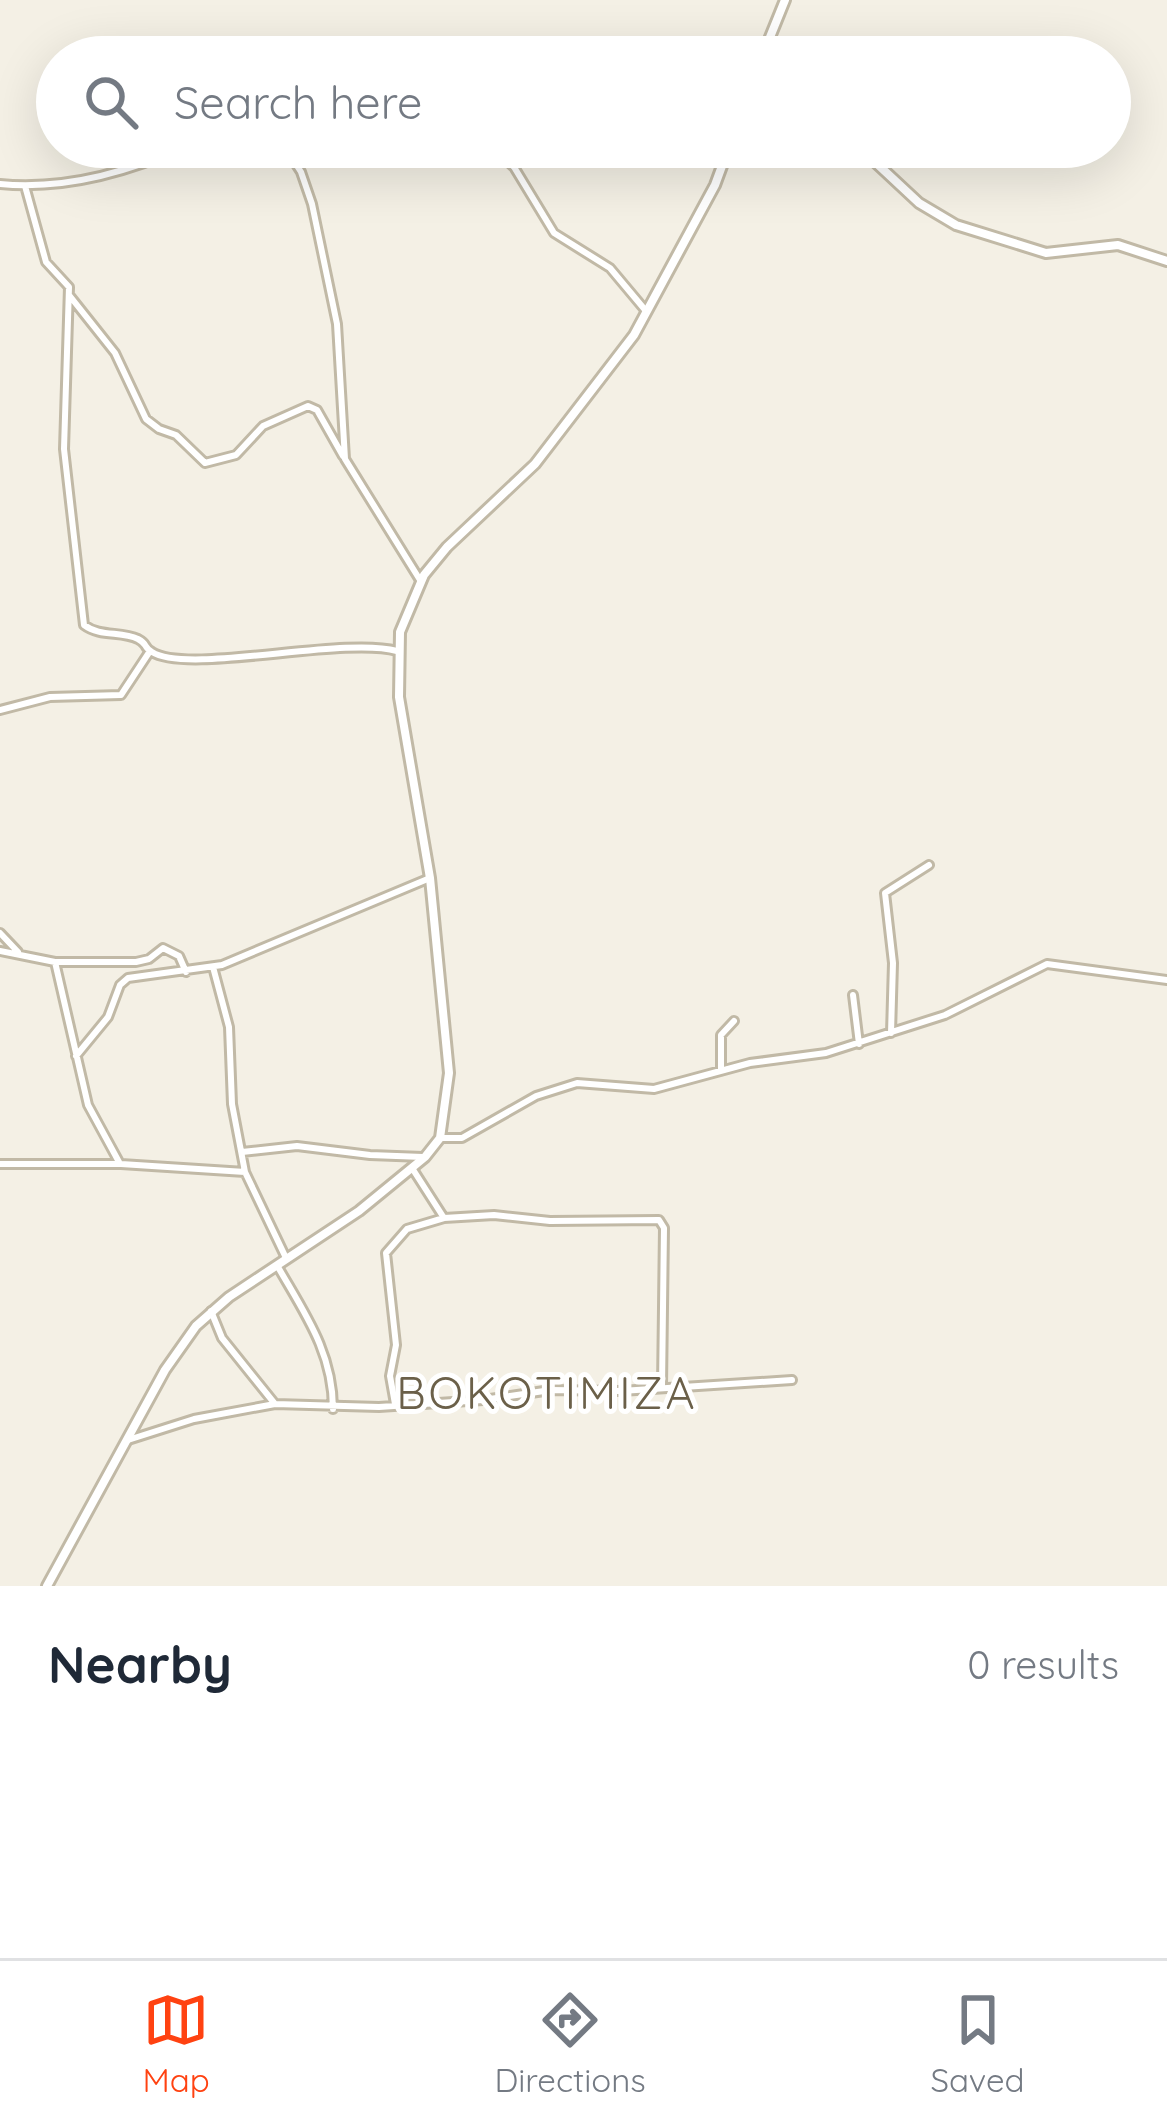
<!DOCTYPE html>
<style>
:root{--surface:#fff;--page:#f6f6f7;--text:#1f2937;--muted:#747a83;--line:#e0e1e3;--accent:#ff4211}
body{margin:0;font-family:Quicksand,sans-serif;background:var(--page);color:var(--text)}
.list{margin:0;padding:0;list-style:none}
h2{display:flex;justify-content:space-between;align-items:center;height:156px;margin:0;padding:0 48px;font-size:51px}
h2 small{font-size:39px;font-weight:400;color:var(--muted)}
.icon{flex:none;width:66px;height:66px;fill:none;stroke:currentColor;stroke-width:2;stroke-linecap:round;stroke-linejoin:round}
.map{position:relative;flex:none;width:1167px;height:1586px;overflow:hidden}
.search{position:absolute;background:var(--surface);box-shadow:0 12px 48px #0002;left:36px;right:36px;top:36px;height:132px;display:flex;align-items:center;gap:30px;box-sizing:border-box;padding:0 42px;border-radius:66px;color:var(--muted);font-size:45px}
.sheet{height:372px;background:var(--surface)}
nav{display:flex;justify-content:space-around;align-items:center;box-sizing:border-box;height:168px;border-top:3px solid var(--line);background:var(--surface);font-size:33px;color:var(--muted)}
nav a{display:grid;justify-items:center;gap:6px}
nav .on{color:var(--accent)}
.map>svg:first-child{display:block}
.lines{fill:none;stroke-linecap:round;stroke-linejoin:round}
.minor-casing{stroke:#c1b9a6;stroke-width:12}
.tertiary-casing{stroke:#c1b9a6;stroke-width:14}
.minor{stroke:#fff;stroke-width:6}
.tertiary{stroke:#fff;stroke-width:8}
.labels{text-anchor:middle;stroke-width:10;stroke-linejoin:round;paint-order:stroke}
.quarter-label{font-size:45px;letter-spacing:3px;fill:#6b6049;stroke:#fff}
</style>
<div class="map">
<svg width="1167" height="1586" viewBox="0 0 1167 1586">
<rect width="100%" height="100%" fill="#f4f0e5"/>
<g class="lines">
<!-- minor casing -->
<g class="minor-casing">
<path id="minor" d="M285 147 301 172 312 204 337 324 345 459 420 580
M498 152 514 167 554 233 610 268 646 311
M0 184C63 190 126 173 184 147
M25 186 46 262 69 287 64 449 84 625C100 637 121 631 138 639 149 645 142 646 152 652 188 675 343 636 397 651
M69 295 115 353 146 419 159 429 176 435 205 463 236 455 263 426 308 406 317 410 343 456
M0 710 50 697 121 695 150 651
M0 933 18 952
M0 951 55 962H136L149 959 163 948 179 956 186 972
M55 962 88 1105 119 1162
M213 967 229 1027 232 1104 245 1172 286 1258
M853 995 859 1044
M891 1033 893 963 885 893 929 865
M76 1056 108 1017 120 985 128 978 222 965 430 878
M721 1071V1035L734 1021
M440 1138H462L536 1096 577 1083 654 1089 750 1063 826 1053 945 1015 1047 964 1167 980
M242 1152 297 1146 370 1155 423 1157
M0 1164H121L245 1172
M412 1168 444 1218
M278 1267C305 1314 333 1353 333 1409
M211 1311 222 1338 275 1404
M395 1404 390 1376 396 1345 386 1253 407 1229 444 1218 494 1215 550 1221 659 1220 664 1228 662 1387
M128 1440 194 1419 275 1404 379 1407 483 1400 551 1390 621 1391 792 1380"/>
</g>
<!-- tertiary casing -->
<g class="tertiary-casing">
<path id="tertiary" d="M762 57 785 0
M859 147 919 203 956 225 1046 253 1118 245 1167 261
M47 1586 165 1370 196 1326 229 1297 359 1211 425 1157 440 1138 449 1073 430 878 399 697 400 632 424 575 447 547 535 464 634 335 715 185 729 147"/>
</g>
<!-- minor -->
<use href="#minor" class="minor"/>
<!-- tertiary -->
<use href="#tertiary" class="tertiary"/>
</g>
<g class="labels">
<!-- quarter labels -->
<g class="quarter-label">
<text x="547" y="1409">BOKOTIMIZA</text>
</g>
</g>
</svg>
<div class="search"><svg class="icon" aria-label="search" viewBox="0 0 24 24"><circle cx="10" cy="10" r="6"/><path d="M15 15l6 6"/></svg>Search here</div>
</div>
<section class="sheet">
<h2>Nearby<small>0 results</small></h2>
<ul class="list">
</ul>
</section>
<nav>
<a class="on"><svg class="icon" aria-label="map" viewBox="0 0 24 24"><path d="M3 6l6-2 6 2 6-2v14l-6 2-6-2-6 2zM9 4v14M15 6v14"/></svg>Map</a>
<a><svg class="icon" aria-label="directions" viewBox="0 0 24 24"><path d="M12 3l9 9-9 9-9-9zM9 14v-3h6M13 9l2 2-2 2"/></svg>Directions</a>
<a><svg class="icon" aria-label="saved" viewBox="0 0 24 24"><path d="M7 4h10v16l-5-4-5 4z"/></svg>Saved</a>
</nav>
